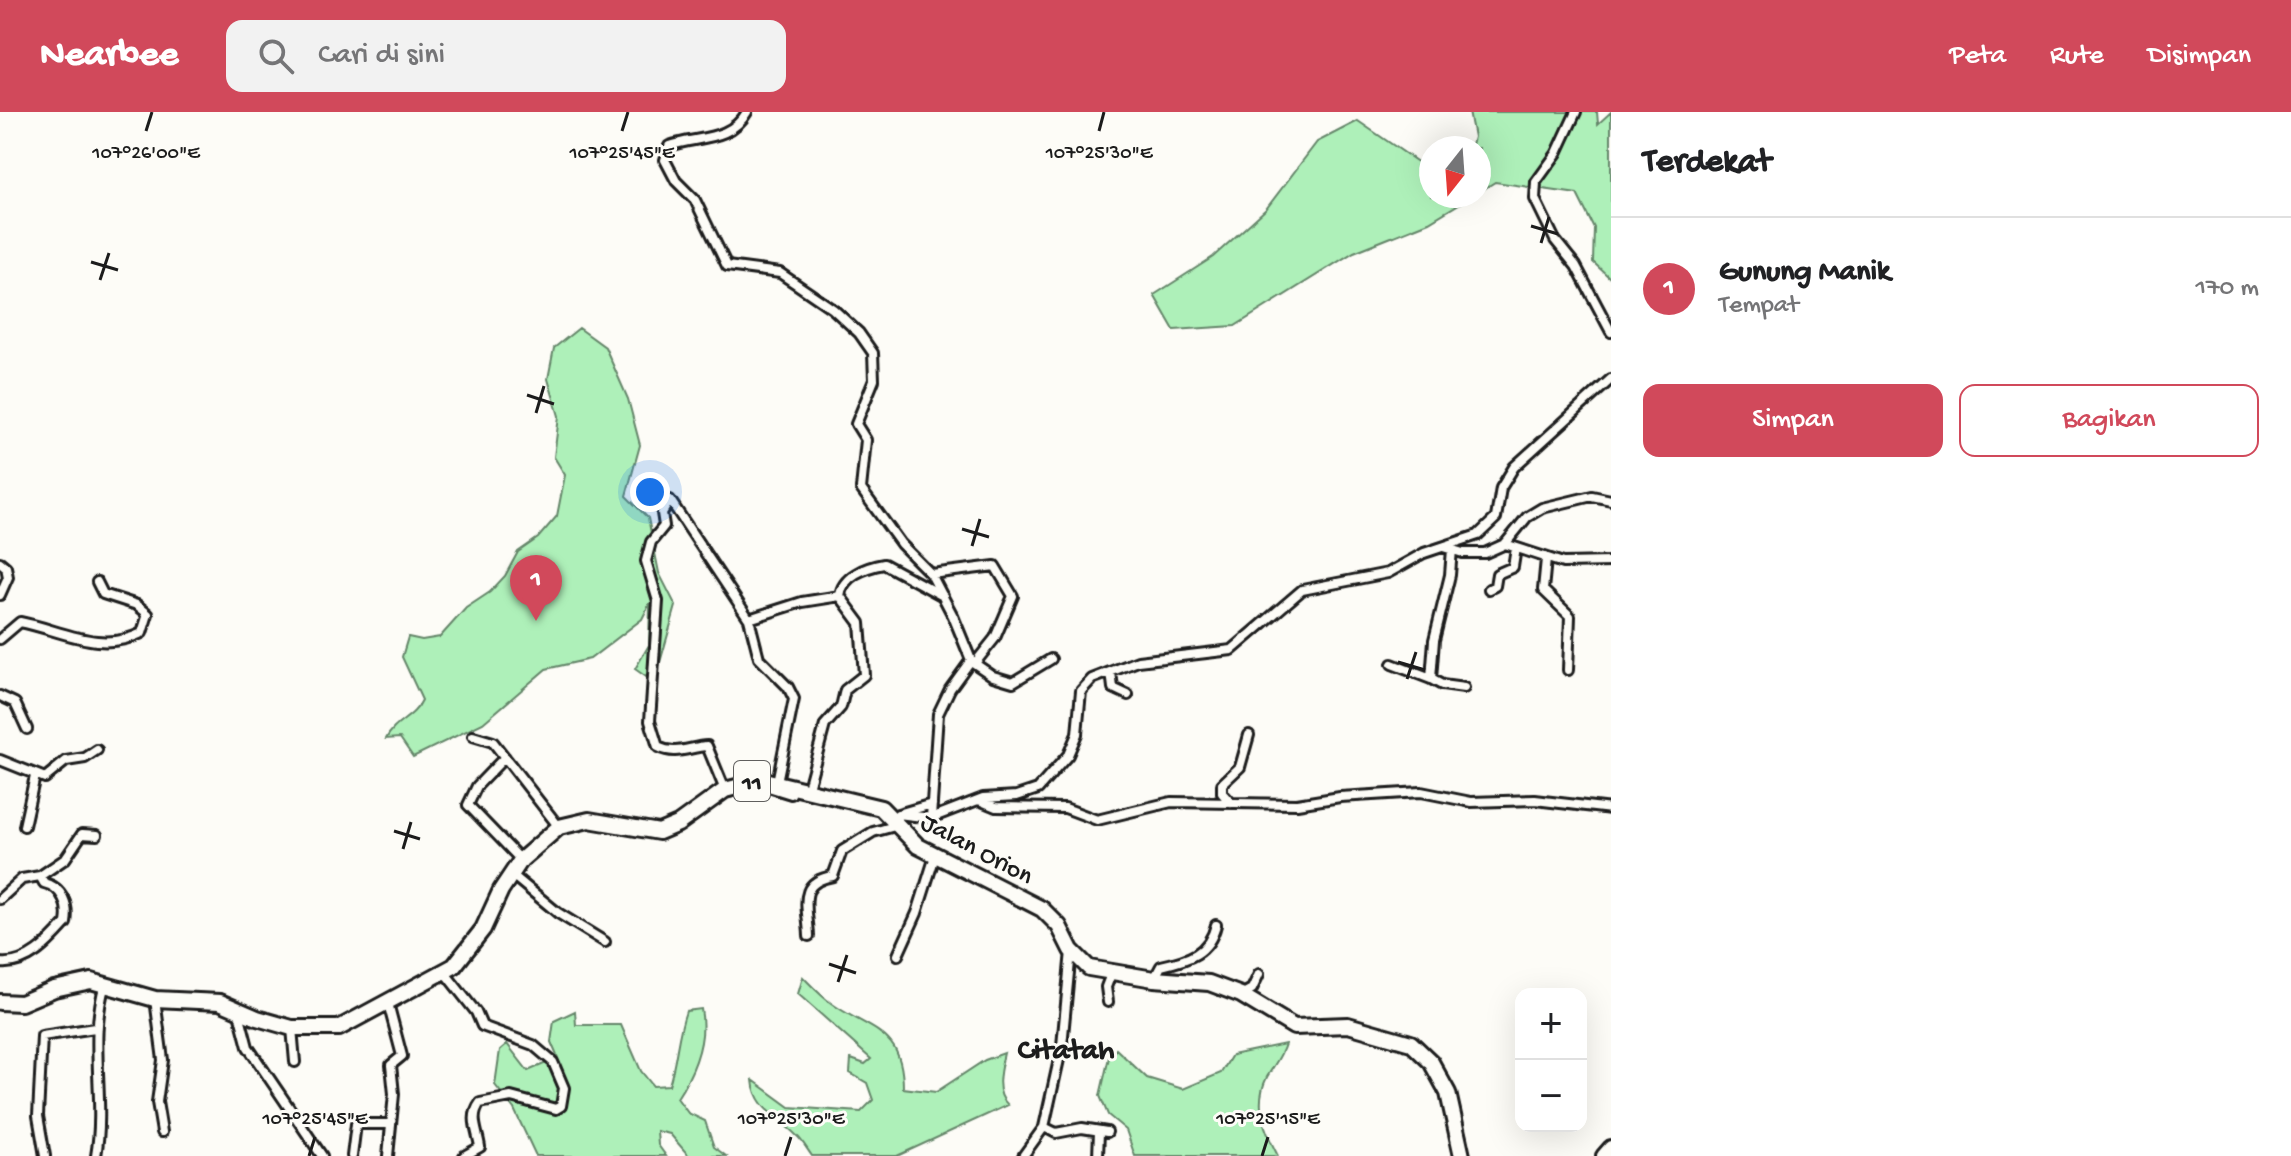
<!DOCTYPE html>
<html lang="id">
<meta charset="utf-8">
<style>
:root{--surface:#fff;--page:#f2f2f2;--text:#202124;--muted:#757577;--line:#e0e0e0;--accent:#d1495b}
body{margin:0;font-family:"Gochi Hand",sans-serif;background:var(--page);color:var(--text)}
.controls{position:absolute;right:24px;bottom:24px;display:grid;overflow:hidden;border-radius:16px;box-shadow:0 8px 32px #0002}
.controls button{width:72px;height:72px;display:grid;place-items:center;padding:0;border:0;border-bottom:2px solid var(--line);background:var(--surface);color:var(--text);font:40px sans-serif}
.compass{position:absolute;left:1419px;top:24px;width:72px;height:72px;border-radius:50%;background:var(--surface);box-shadow:0 8px 32px #0002;rotate:197deg}
.you{position:absolute;left:650px;top:380px;width:28px;height:28px;margin:-20px;border:6px solid #fff;border-radius:50%;background:#1a73e8;box-shadow:0 0 0 12px #1a73e833}
.badge{display:grid;place-items:center;width:52px;height:52px;border-radius:50%;background:var(--accent);color:#fff;font-size:26px;font-weight:700}
.pin{position:absolute;translate:-50% -66px;filter:drop-shadow(0 2px 4px #0008)}
.pin::after{content:'';position:absolute;top:42px;width:28px;height:24px;background:inherit;clip-path:polygon(0 0,100% 0,50% 100%)}
.list{margin:0;padding:0;list-style:none}
h2{display:flex;justify-content:space-between;align-items:center;height:104px;margin:0;padding:0 32px;font-size:34px}
h2 small{font-size:26px;font-weight:400;color:var(--muted)}
.list li{display:grid;grid-template-columns:52px 1fr auto;gap:24px;align-items:center;box-sizing:border-box;height:144px;padding:0 32px;border-top:2px solid var(--line)}
.list b{display:block;font-size:30px;white-space:nowrap}
.list p{margin:0;font-size:26px;white-space:nowrap;color:var(--muted)}
.list em{font-size:26px;font-style:normal;color:var(--muted)}
.actions{display:flex;gap:16px;padding:24px 32px}
.actions a{flex:1;padding:18px 0;border:2px solid var(--accent);border-radius:16px;text-align:center;font-size:28px;color:var(--accent)}
.actions .main{background:var(--accent);color:#fff}
.icon{flex:none;width:44px;height:44px;fill:none;stroke:currentColor;stroke-width:2;stroke-linecap:round;stroke-linejoin:round}
.map{position:relative;flex:none;width:1611px;height:1044px;overflow:hidden}
header{display:flex;align-items:center;gap:48px;box-sizing:border-box;height:112px;padding:0 40px;background:var(--accent);color:#fff}
header strong{font-size:38px}
nav{display:flex;gap:44px;margin-inline-start:auto;font-size:28px}
.search{width:560px;height:72px;background:var(--page);display:flex;align-items:center;gap:20px;box-sizing:border-box;padding:0 28px;border-radius:16px;color:var(--muted);font-size:30px}
main{display:flex}
aside{flex:1;background:var(--surface)}
.map>svg:first-child{display:block}
.green{fill:#aef0b9;stroke:#65866a;stroke-width:2}
.lines{fill:none;stroke-linecap:round;stroke-linejoin:round}
.street-casing{stroke:#1c1c1c;stroke-width:14}
.highway-casing{stroke:#1c1c1c;stroke-width:20}
.street{stroke:#fdfcf7;stroke-width:8}
.highway{stroke:#fdfcf7;stroke-width:14}
.ticks{fill:none;stroke:#1c1c1c;stroke-width:3}
.labels{text-anchor:middle;stroke-width:6;stroke-linejoin:round;paint-order:stroke}
.shield{fill:#fdfcf7;stroke:#605f5e;stroke-width:2}
.shield-label{font-size:24px;font-weight:bold;fill:#1c1c1c}
.street-label{font-size:26px;fill:#1c1c1c;stroke:#fdfcf7}
.quarter-label{font-size:30px;font-weight:bold;fill:#1c1c1c;stroke:#fdfcf7}
.ticks-label{font-size:20px;text-anchor:middle;fill:#1c1c1c;stroke:#fdfcf7;stroke-width:6;stroke-linejoin:round;paint-order:stroke}
</style>
<header>
<strong>Nearbee</strong>
<div class="search"><svg class="icon" aria-label="search" viewBox="0 0 24 24"><circle cx="10" cy="10" r="6"/><path d="M15 15l6 6"/></svg>Cari di sini</div>
<nav><a>Peta</a><a>Rute</a><a>Disimpan</a></nav>
</header>
<main>
<div class="map">
<svg width="1611" height="1044" viewBox="0 0 1611 1044">
<rect width="100%" height="100%" fill="#fdfcf7"/>
<filter id="ink" filterUnits="userSpaceOnUse"><feTurbulence type="fractalNoise" baseFrequency=".0125" numOctaves="2"/><feDisplacementMap in="SourceGraphic" scale="16" xChannelSelector="R" yChannelSelector="G"/><feConvolveMatrix kernelMatrix="1 2 1 2 8 2 1 2 1" color-interpolation-filters="sRGB"/></filter>
<g filter="url(#ink)">
<!-- green -->
<path class="green" d="M1469 0H1597L1598 12 1611 0V167L1593 150 1594 116 1577 82 1495 70 1479 80V36H1471L1474 25Z
M1358 9 1425 55H1431V84H1472L1429 110 1354 140 1235 214 1174 218 1154 183 1213 145 1266 97 1317 30Z
M579 216 605 235 628 287 640 333 626 384 648 406 659 461 676 494 659 554 649 567 635 557 649 533 650 491 642 507 590 547 546 557 483 611 413 645 400 626 386 627C395 609 414 606 422 588L402 545 408 525 422 528 440 525 466 496 490 480 505 464 518 440 538 426 557 404 565 363 554 345 559 304 548 267 554 236Z
M803 865C812 874 821 884 831 891 871 920 903 917 903 976L936 980 985 948 1004 941C1000 958 994 981 1008 993L897 1044H812C807 1037 802 1028 796 1023 778 1005 755 996 753 968L790 995 861 1000 873 988 867 971 850 961 851 947 865 952 871 947 798 882Z
M701 897C707 928 694 960 677 986L688 1001 705 1009 714 1035 726 1044H689L670 1022 657 1019 658 1033 666 1044H536L514 997 495 973 500 938 507 932 528 959 558 946 551 930 554 909 575 899 576 913H621L641 959 653 974 669 973C677 948 677 924 686 899Z
M1285 932C1281 945 1274 953 1267 965 1253 993 1265 1019 1278 1044H1135L1126 1018 1108 1003 1100 984 1109 945 1116 937 1147 966 1183 977 1221 961 1232 943Z"/>
<g class="lines">
<!-- street casing -->
<g class="street-casing">
<path id="street" d="M747 0C730 30 697 24 669 34L665 48 676 69 695 88 727 154 780 161 833 197 859 221 873 241 874 268 856 312 866 328 861 377 901 432 931 462 953 504 971 548 950 577 938 602 931 706
M1576 0 1557 41 1536 70 1535 87 1555 128 1576 154 1611 220
M1505 432 1563 451 1611 450
M1443 435 1463 441H1485L1505 432 1527 405 1542 396 1592 384 1611 388
M1546 447 1543 478 1570 504 1568 558
M0 450 6 455 8 465 0 483
M931 462 995 454 1013 484 995 526 975 551
M1489 477 1495 474 1497 462 1513 455 1516 436
M749 507 802 490 840 484
M0 527 20 510C62 518 99 542 142 521L148 502 137 493 103 482 97 470
M971 549 993 564 1013 570 1051 547
M1392 552 1431 567 1434 528 1450 463 1452 437
M1111 560 1113 576 1128 583
M1431 567 1442 573 1464 576
M0 584 15 591 27 617
M473 624 493 630 559 715
M505 645 477 674 468 693 521 748
M0 648 45 666 66 649 85 646 97 638
M762 673 791 682
M808 676 825 613 841 595 845 578 864 563 860 511 840 484C842 464 866 455 884 452L943 484
M725 678 707 634C689 635 676 644 658 635L650 609 658 489 646 449 651 430 664 414 662 401 670 388 749 507 759 546 788 575 794 587 777 670
M979 688 996 695 1065 696 1097 708 1171 690 1297 692 1340 685 1421 680 1471 690 1535 688 1611 697
M1231 691 1222 681V672L1240 655 1249 623
M898 702 931 706 983 686 1017 684 1038 677 1068 643 1077 622 1081 579 1092 567 1138 549 1232 538 1302 478 1388 461 1424 441 1478 423 1496 406 1501 376 1514 355 1611 267
M898 702 932 692
M24 714 35 664
M511 762 558 801 605 830
M0 787 22 767 40 764 65 747 82 722 97 723
M809 824C808 795 796 770 833 764L842 739 873 720 895 714
M898 843 917 801 935 744
M0 851C28 854 49 830 66 811 69 794 63 775 44 771L40 764
M445 861 476 900 482 914 533 933 553 950 564 976 561 994 556 997 511 985 480 991C469 1006 478 1019 480 1035L464 1044
M1154 867 1161 854C1188 848 1209 842 1216 813
M1241 883 1252 877 1259 862
M155 887 163 948 157 990 162 1020
M1108 890 1106 875 1111 862
M238 897 248 935 322 1044
M292 916 295 950
M1044 1015 1056 1021 1082 1016 1107 1020
M45 1044 38 1004 42 924 95 916
M96 1044C106 986 88 928 105 872
M352 1044 356 1012H391
M388 1044 394 982 391 953 402 944 388 891
M1023 1044 1044 1015 1062 934 1071 839
M1098 1044 1099 1020"/>
</g>
<!-- highway casing -->
<g class="highway-casing">
<path id="highway" d="M0 890 21 891 54 877 91 869 155 887 220 890 257 906 292 916H339L454 854 483 817 501 778 521 748 559 715 589 708 659 720 678 712 725 678 764 668 881 696 918 734 1042 797 1059 814 1071 838 1089 856 1154 867 1209 871 1241 883 1294 915 1348 913 1411 931 1431 950 1448 981 1462 1044
M1604 1044 1611 1036"/>
</g>
<!-- street -->
<use href="#street" class="street"/>
<!-- highway -->
<use href="#highway" class="highway"/>
</g>
</g>
<!-- ticks -->
<path class="ticks" d="M146 19 152 0M622 19 628 0M1099 19 1104 0M1531 114 1558 122M1541 131 1549 105M91 150 118 158M100 168 109 141M527 283 554 292M536 301 544 274M962 417 989 425M972 434 980 407M1398 550 1425 558M1407 567 1416 540M394 719 420 727M403 737 411 710M829 852 856 861M838 870 847 843M309 1044 315 1025M785 1044 791 1025M1262 1044 1268 1025"/>
<g class="labels">
<!-- shield labels -->
<rect class="shield" x="734" y="649" width="36" height="40" rx="6"/>
<g class="shield-label">
<text x="752" y="677">11</text>
</g>
<!-- street labels -->
<g class="street-label">
<text transform="translate(978 735) rotate(28)" y="9">Jalan Orion</text>
</g>
<!-- quarter labels -->
<g class="quarter-label">
<text x="1066" y="946">Citatah</text>
</g>
</g>
<g class="ticks-label">
<text x="146" y="46">107°26'00"E</text>
<text x="622" y="46">107°25'45"E</text>
<text x="1099" y="46">107°25'30"E</text>
<text x="315" y="1012">107°25'45"E</text>
<text x="791" y="1012">107°25'30"E</text>
<text x="1268" y="1012">107°25'15"E</text>
</g>
</svg>
<div class="controls">
<button>+</button>
<button>−</button>
</div>
<svg class="compass" viewBox="-18 -18 36 36"><path d="M0-13l5 13h-10z" fill="#e53935"/><path d="M0 13l5-13h-10z" fill="#757577"/></svg>
<div class="you"></div>
<div class="pin badge" style="left:536px;top:509px">1</div>
</div>
<aside>
<h2>Terdekat<small></small></h2>
<ul class="list">
<li><span class="badge">1</span><div><b>Gunung Manik</b><p>Tempat</p></div><em>170 m</em></li>
</ul>
<div class="actions"><a class="main">Simpan</a><a>Bagikan</a></div>
</aside>
</main>
